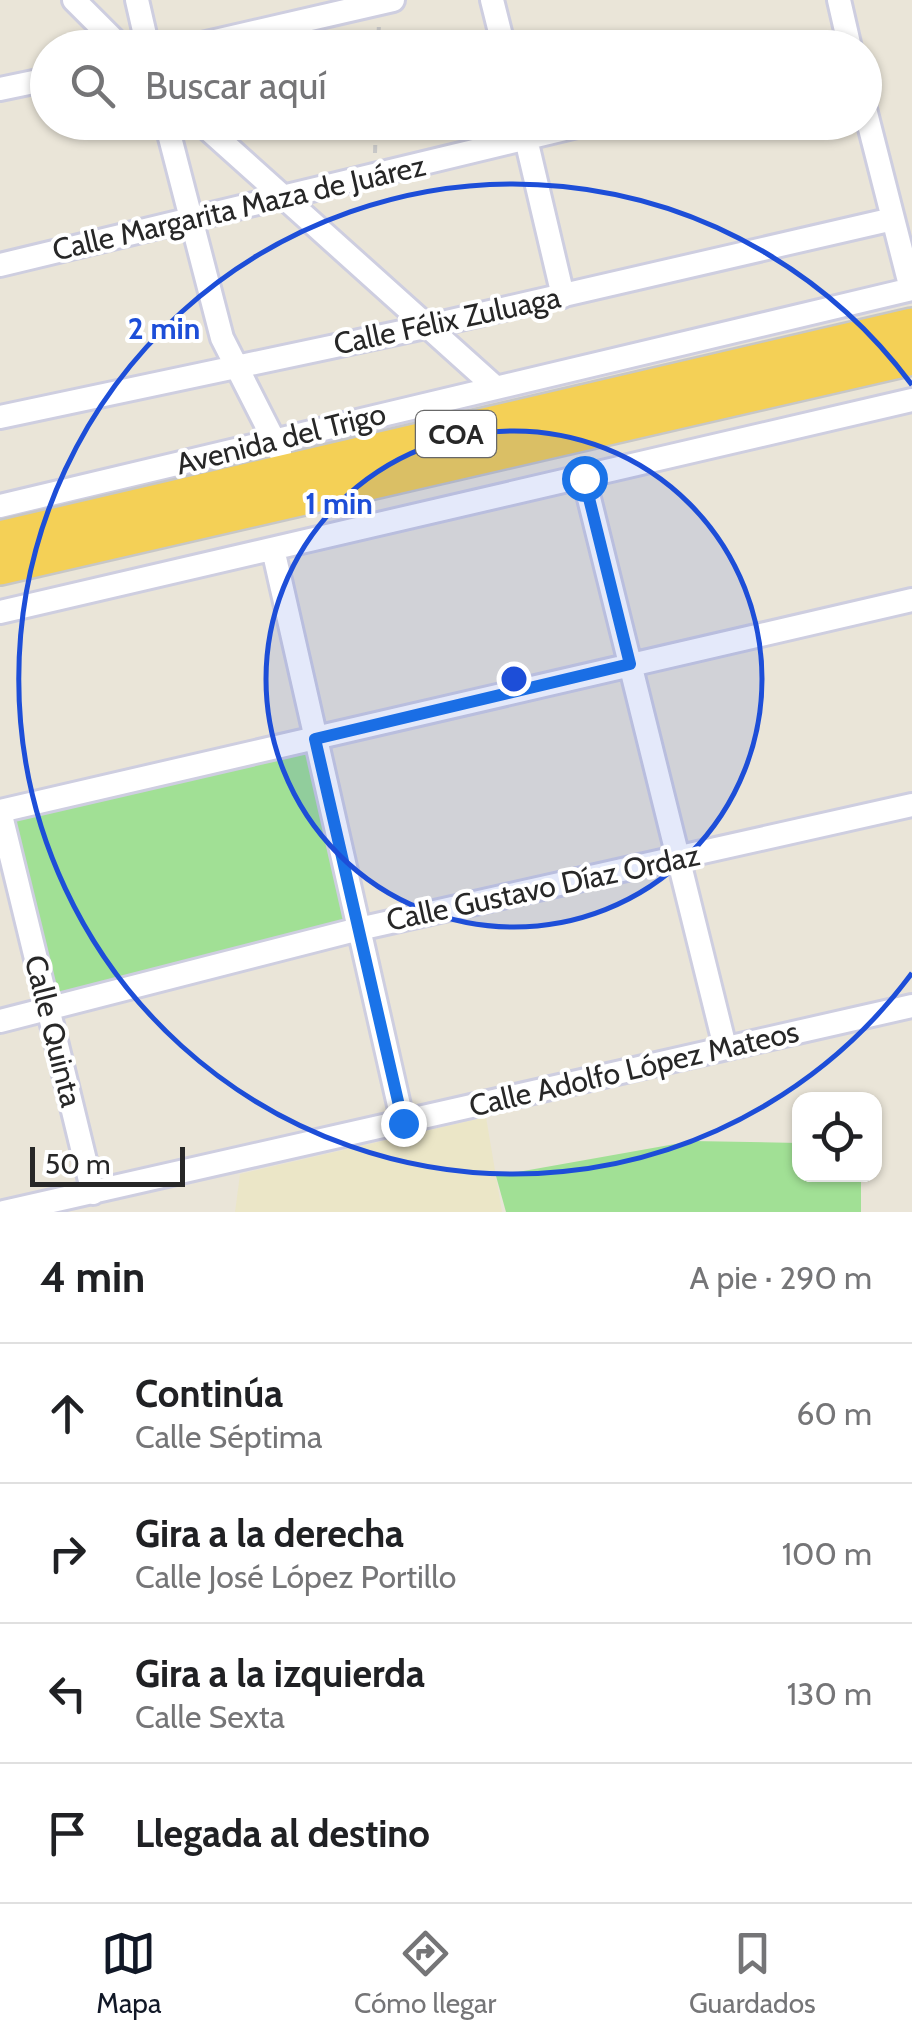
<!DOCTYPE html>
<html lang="es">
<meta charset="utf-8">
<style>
:root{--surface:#fff;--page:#f2f2f2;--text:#202124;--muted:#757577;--line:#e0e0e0;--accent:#111827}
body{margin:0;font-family:Cabin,sans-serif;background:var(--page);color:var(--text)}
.controls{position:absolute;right:30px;bottom:30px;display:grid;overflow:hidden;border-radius:20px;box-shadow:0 2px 8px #0004}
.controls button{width:90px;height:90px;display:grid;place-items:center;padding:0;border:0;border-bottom:2px solid var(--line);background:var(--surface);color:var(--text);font:50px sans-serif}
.scale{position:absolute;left:30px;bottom:25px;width:155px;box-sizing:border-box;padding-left:10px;border:5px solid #272727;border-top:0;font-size:28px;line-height:35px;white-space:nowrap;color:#272727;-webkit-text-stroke:8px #fff;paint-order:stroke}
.stop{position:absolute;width:30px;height:30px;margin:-22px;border:8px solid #1a73e8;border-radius:50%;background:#fff}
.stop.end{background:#1a73e8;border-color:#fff;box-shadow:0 2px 10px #0008}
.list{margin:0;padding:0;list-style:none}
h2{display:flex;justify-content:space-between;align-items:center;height:130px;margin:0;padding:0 40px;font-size:42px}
h2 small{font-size:32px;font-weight:400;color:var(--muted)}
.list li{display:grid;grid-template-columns:65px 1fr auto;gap:30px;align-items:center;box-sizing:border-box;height:140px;padding:0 40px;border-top:2px solid var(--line)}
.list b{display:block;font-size:38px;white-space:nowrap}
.list p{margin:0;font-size:32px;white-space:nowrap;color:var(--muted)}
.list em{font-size:32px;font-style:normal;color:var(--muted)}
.icon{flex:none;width:55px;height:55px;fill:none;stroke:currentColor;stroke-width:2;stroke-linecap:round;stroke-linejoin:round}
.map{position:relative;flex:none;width:912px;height:1212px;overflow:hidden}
.search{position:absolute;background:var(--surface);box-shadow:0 2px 8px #0004;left:30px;right:30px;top:30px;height:110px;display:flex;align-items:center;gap:25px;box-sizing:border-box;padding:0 35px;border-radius:55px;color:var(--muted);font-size:38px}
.sheet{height:690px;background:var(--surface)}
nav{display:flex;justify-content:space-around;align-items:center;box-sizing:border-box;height:140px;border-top:2px solid var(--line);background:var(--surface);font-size:28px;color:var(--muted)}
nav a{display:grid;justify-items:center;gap:5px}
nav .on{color:var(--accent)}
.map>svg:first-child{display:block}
.education{fill:#ebe6c7}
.green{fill:#a1e095}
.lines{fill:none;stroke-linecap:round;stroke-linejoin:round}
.minor-casing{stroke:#cecee0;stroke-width:28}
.trunk-casing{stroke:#c7c7c7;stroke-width:40}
.path{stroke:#c7c7c7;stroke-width:4;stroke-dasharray:8 5;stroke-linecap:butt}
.minor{stroke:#fff;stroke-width:22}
.trunk{stroke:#f4d056;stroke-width:35}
.route{stroke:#1a73e8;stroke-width:12}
.ring{fill:none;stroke:#1d4ed8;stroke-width:5}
.labels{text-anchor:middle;stroke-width:8;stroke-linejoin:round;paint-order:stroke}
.shield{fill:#fff;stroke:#686868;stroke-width:2.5}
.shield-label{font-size:28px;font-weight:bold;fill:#272727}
.street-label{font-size:30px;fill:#272727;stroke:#fff}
.centre{fill:#1d4ed8;stroke:#fff;stroke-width:5}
.ring-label{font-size:30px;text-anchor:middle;font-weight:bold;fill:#1d4ed8;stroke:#fff;stroke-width:8;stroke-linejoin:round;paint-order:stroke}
</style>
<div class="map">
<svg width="912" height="1212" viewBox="0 0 912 1212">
<rect width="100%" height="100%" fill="#eae5d8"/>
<!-- education -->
<path class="education" d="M486 1117 502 1212H235L240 1174Z"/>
<!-- green -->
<path class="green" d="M312 744 355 926 51 1004 5 814Z
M692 1141 799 1143 800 1174 861 1175V1212H506L496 1176Z"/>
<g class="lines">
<!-- minor casing -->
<g class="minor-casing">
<path id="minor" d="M74 0 122 48
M137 0 148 48
M492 0 504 48
M839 0 850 48
M185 48 393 0
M0 89 48 79
M864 105 911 289
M166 122 222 338 280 452
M200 122 495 387
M522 122 563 296
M0 265 594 122
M0 417 425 327 893 219
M584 478 725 1047
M0 506 912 289
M273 549 403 1123
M0 612 912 400
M0 811 912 600
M0 811 93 1193
M0 1021 359 929 912 805
M4 1212 912 1006"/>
</g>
<!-- trunk casing -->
<g class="trunk-casing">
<path id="trunk" d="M0 539 912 326
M0 567 912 357"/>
</g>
<!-- path -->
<path class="path" d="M378 48 379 23
M375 153 376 122"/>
<!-- minor -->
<use href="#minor" class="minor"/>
<!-- trunk -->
<use href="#trunk" class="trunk"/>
</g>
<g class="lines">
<!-- route -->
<path class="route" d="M403 1123 315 739 630 664 584 478"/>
</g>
<!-- distance rings -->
<circle cx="514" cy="679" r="248" fill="#1d4ed8" fill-opacity=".12"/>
<g class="ring">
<circle cx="514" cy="679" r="248"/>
<path d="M912 973A495 495 0 1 1 912 385"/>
</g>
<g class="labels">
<!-- shield labels -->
<rect class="shield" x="416" y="411" width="80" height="46" rx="8"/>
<g class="shield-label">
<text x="456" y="444">COA</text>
</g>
<!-- street labels -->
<g class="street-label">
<text transform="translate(239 208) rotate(-13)" y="10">Calle Margarita Maza de Juárez</text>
<text transform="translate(447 321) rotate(-12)" y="10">Calle Félix Zuluaga</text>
<text transform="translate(281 439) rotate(-14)" y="10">Avenida del Trigo</text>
<text transform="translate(543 888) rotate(-12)" y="10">Calle Gustavo Díaz Ordaz</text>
<text transform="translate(53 1031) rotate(76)" y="10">Calle Quinta</text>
<text transform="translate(634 1069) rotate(-13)" y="10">Calle Adolfo López Mateos</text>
</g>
</g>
<circle cx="514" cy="679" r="15" class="centre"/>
<g class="ring-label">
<text x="164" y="339">2 min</text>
<text x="339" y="514">1 min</text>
</g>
</svg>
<div class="controls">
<button><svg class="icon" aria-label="locate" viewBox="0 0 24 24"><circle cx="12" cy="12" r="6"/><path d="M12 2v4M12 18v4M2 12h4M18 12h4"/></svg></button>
</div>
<div class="scale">50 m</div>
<div class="stop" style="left:584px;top:478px"></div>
<div class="stop end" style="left:403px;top:1123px"></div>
<div class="search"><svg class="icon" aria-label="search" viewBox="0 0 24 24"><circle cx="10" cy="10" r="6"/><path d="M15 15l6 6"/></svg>Buscar aquí</div>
</div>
<section class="sheet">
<h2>4 min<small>A pie · 290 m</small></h2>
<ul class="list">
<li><svg class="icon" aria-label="ahead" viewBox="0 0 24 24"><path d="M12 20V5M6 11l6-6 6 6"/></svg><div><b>Continúa</b><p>Calle Séptima</p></div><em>60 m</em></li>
<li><svg class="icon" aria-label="right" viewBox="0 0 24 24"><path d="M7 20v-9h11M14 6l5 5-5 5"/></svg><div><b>Gira a la derecha</b><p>Calle José López Portillo</p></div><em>100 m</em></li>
<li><svg class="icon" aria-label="left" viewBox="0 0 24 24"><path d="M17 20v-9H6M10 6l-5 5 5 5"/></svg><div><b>Gira a la izquierda</b><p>Calle Sexta</p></div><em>130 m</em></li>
<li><svg class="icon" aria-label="arrive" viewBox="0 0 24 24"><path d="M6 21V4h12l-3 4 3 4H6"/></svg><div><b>Llegada al destino</b></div></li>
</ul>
</section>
<nav>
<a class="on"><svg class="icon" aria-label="map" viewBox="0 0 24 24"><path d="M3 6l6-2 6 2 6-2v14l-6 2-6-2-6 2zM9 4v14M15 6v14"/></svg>Mapa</a>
<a><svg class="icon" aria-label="directions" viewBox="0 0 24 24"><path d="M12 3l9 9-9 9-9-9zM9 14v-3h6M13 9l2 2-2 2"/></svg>Cómo llegar</a>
<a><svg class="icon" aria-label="saved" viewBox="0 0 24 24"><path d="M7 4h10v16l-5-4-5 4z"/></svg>Guardados</a>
</nav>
